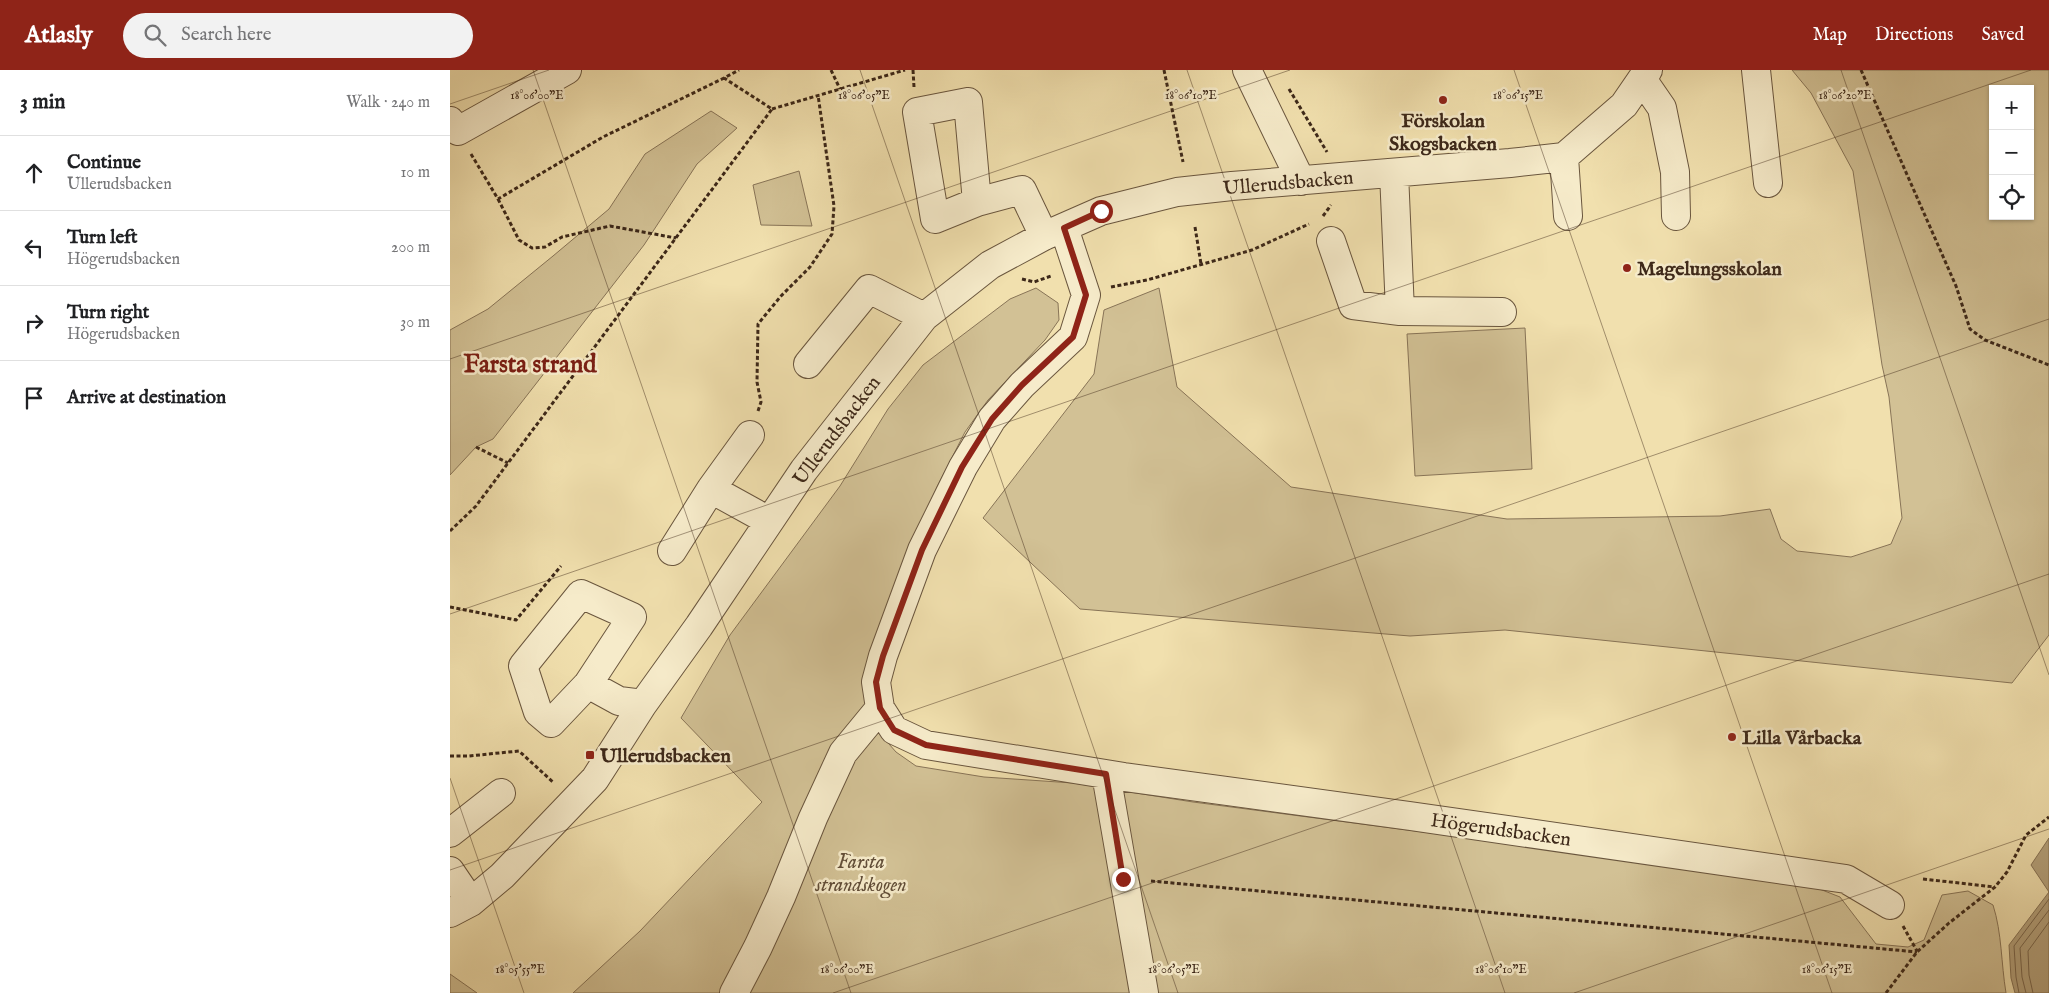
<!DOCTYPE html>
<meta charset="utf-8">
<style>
:root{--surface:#fff;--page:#f2f2f2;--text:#202124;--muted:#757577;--line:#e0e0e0;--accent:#8f2418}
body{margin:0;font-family:"IM FELL English",serif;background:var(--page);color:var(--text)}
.controls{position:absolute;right:15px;top:15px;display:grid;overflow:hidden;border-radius:0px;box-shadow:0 1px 4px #0004}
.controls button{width:45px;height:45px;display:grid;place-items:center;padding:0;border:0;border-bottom:1px solid var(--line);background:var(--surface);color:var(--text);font:25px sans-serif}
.stop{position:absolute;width:15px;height:15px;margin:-11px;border:4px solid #8f2418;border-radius:50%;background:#fff}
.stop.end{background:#8f2418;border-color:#fff;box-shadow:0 1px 5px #0008}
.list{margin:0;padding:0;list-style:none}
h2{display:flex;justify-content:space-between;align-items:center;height:65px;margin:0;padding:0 20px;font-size:21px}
h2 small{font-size:16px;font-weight:400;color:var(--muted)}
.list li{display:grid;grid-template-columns:32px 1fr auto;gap:15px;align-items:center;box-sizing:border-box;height:75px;padding:0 20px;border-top:1px solid var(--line)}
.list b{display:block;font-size:19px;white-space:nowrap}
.list p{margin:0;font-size:16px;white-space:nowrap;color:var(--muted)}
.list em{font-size:16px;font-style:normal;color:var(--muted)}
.icon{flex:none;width:28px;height:28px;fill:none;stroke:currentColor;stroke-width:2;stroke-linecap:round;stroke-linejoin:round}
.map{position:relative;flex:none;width:1599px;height:923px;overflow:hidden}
header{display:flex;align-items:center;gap:30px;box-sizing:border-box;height:70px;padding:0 25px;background:var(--accent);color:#fff}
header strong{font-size:24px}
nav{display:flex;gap:28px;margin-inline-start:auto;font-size:18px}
.search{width:350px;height:45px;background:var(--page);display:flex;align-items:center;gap:12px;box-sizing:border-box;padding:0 18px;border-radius:28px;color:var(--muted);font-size:19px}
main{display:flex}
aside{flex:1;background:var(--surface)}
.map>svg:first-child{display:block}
.green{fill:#d2c195;stroke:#887457;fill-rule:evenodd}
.water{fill:#b4a17b;stroke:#847154}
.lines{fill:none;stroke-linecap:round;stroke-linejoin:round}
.shore{stroke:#78644a;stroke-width:1}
.minor-casing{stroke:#6a563e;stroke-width:30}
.path{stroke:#3d2819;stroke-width:3;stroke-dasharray:4 2.5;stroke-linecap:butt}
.minor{stroke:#f6ebca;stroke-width:28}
.route{stroke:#8f2418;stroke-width:6}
.ticks{fill:none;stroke:#3d2819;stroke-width:1;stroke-opacity:0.45}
.poi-dot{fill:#8f2418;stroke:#f6ebca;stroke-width:2}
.labels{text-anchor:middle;stroke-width:5;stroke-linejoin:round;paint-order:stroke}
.poi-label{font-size:20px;font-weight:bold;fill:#3d2819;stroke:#f6ebca;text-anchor:start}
.street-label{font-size:20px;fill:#3d2819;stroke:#f6ebca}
.park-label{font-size:20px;font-style:italic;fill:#624e38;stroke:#f6ebca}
.district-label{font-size:25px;font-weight:bold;fill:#7a1f14;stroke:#f6ebca}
.ticks-label{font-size:12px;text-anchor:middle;fill:#3d2819;stroke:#f6ebca;stroke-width:5;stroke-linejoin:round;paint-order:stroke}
</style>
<header>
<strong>Atlasly</strong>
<div class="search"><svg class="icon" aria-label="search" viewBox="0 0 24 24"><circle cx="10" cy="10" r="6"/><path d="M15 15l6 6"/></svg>Search here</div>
<nav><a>Map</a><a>Directions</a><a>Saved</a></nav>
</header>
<main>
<aside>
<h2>3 min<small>Walk · 240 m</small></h2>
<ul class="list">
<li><svg class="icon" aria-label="ahead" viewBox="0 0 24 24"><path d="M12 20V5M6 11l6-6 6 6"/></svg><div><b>Continue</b><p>Ullerudsbacken</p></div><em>10 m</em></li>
<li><svg class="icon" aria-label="left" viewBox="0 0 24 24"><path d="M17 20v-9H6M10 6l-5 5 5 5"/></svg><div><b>Turn left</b><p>Högerudsbacken</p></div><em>200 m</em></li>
<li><svg class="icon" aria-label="right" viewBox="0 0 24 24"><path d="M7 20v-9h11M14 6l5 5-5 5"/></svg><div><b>Turn right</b><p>Högerudsbacken</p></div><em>30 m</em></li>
<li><svg class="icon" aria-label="arrive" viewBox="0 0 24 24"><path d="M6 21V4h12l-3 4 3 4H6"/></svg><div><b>Arrive at destination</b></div></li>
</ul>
</aside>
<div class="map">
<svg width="1599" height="923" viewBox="0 0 1599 923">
<rect width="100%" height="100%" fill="#f1e0ae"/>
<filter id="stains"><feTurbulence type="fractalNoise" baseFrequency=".004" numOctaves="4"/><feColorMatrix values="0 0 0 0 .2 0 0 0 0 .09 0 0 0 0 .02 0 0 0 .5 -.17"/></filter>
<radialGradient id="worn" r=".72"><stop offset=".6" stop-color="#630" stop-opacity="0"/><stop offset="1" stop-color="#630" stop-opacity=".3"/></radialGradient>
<!-- green -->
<path class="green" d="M1342 0H1599V565L1562 613 1055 560 960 566 630 539 533 448 644 304 654 240 709 218 727 317 841 417 1057 449 1270 446 1320 439 1331 469 1347 481 1401 487 1441 474 1452 448 1439 327 1432 295 1403 101 1361 23ZM1543 19H1580V146H1543Z
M261 41 287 58 247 94 194 175 43 369 26 377 0 405V260L38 239 103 186 159 139 195 84Z
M349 101 362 156 311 155 303 115Z
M586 218 608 233 609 250 595 270 538 330 515 362 487 417 453 501 432 666 446 682 466 696 534 707 623 713 743 732 1349 811 1390 827 1426 874 1458 877 1474 870 1492 825 1518 821 1543 835C1552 863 1551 893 1556 923H123L190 861 312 732 231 648 280 565 390 416 438 339 473 295 560 229Z
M1075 258 1082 399 965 406 957 264Z
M0 904 27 923H0Z"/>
<!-- water -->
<path class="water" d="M1599 768V923H1565L1561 908 1559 875 1599 822 1581 795Z"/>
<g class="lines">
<!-- shore -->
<path class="shore" d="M1569 923 1566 907 1564 876 1599 829
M1576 923 1572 907 1570 878 1599 840
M1583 923 1579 905 1578 881 1599 852"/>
<!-- minor casing -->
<g class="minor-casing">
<path id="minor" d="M797 0 851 111
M1306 0 1318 113
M1192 9 1212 38 1225 102 1226 146
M0 51 8 61 117 0
M1114 87 1118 146
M944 103 950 241 1052 242
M527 132 518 32 467 42 485 149 527 132 572 120 594 166
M614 158 636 225 623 267 572 315 542 349 513 397 472 480 433 586 426 612 430 638 444 660 476 675 674 707 960 746 1396 809 1440 835
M881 171 903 235 950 241
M358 294 419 219 474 247
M261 419 300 365
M222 481 261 419 319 451
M138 614 101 653 88 642 73 596 131 524 182 547 138 614 169 631 193 634
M656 704 694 923
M0 763 51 723
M0 801 21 832
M0 843 21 832 52 806 145 709 193 634 249 556 354 400 474 247 540 195 594 166 651 141 727 122 782 116 1060 93 1114 87 1174 35 1198 0
M284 923 308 877 331 827 363 748 393 683 430 638"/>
</g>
<!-- path -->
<path class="path" d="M381 0 390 19
M463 0 464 17
M714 0 733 92
M1411 0 1506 216 1520 259 1535 270 1599 295
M839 19 877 82
M322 39 455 0
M21 84 48 129 153 67 274 8
M48 129 69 170 82 178 95 177 112 167 160 156 226 168
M873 146 881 135
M745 157 751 194
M572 209 584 212 601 206
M661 217 697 210 802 180 859 154
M308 341 311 332 307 312 308 254 331 226 360 197 382 164 384 136 368 25
M26 377 58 393
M0 461 26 436 322 39 274 8 289 0
M0 537 66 550 111 496
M0 686H19L69 681 104 713
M1473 809 1545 817
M701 811 1467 882
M1453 856 1467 881
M1436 923 1467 882 1499 853 1545 817 1557 802 1576 765 1599 747"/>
<!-- minor -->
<use href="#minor" class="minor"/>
</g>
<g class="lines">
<!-- route -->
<path class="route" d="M651 141 614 158 636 225 623 267 572 315 542 349 512 397 472 480 433 586 426 612 430 638 444 660 476 675 656 704 673 809"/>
</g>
<!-- ticks -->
<path class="ticks" d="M83 0 401 923M410 0 728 923M737 0 1055 923M1064 0 1382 923M1391 0 1599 605M0 34 99 0M0 289 840 0M0 544 1581 0M0 708 74 923M0 800 1599 249M383 923 1599 504M1124 923 1599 759"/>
<!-- markers -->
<g class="poi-dot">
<circle cx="993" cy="30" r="5"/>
<circle cx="1177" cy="198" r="5"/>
<circle cx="1282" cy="667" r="5"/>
<rect x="135" y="680" width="10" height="10" rx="2.5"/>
</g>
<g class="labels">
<!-- poi labels -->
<g class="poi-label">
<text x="993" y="57" text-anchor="middle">Förskolan<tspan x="993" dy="23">Skogsbacken</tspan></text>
<text x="1187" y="205">Magelungsskolan</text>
<text x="1292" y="674">Lilla Vårbacka</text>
<text x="150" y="692">Ullerudsbacken</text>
</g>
<!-- street labels -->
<g class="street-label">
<text transform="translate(838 112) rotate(-5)" y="7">Ullerudsbacken</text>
<text transform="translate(386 360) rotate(-53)" y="7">Ullerudsbacken</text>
<text transform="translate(1051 759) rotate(8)" y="7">Högerudsbacken</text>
</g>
<!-- park labels -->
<g class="park-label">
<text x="411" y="798">Farsta<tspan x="411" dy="23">strandskogen</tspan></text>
</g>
<!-- district labels -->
<g class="district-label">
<text x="80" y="302">Farsta strand</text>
</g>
</g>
<g class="ticks-label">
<text x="87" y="29">18°06'00"E</text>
<text x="414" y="29">18°06'05"E</text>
<text x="741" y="29">18°06'10"E</text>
<text x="1068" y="29">18°06'15"E</text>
<text x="1395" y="29">18°06'20"E</text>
<text x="70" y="903">18°05'55"E</text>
<text x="397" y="903">18°06'00"E</text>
<text x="724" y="903">18°06'05"E</text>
<text x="1051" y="903">18°06'10"E</text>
<text x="1377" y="903">18°06'15"E</text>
</g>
<rect width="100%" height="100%" filter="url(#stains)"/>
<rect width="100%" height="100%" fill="url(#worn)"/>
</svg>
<div class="controls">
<button>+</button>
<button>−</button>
<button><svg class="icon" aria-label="locate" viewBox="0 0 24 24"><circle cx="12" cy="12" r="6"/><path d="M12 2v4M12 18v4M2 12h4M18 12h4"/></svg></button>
</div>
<div class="stop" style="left:651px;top:141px"></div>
<div class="stop end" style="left:673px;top:809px"></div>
</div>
</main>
